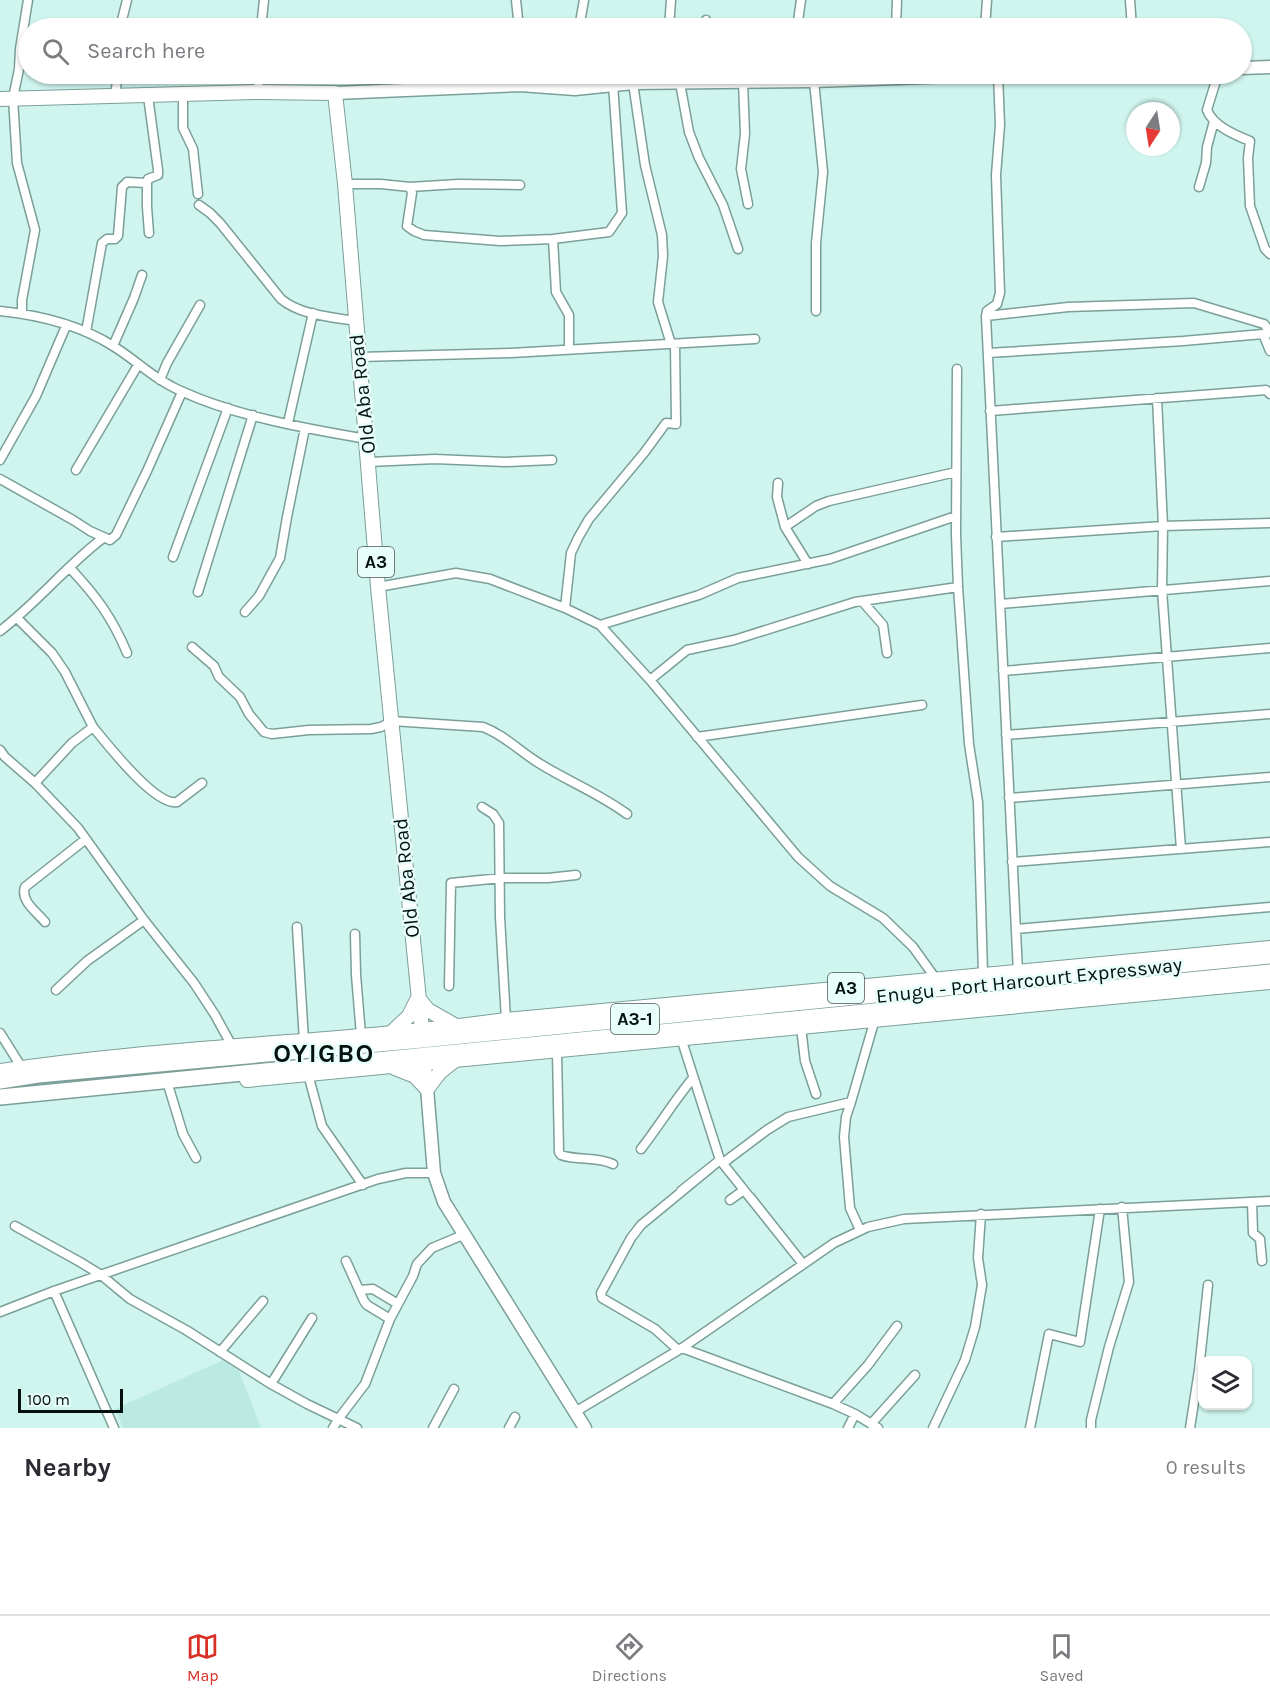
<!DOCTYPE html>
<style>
:root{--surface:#fff;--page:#f7f7f7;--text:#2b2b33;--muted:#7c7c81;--line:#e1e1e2;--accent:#d93025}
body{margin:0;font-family:Karla,sans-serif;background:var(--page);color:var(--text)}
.controls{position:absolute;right:18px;bottom:18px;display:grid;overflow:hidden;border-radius:12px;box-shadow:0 2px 4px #0004}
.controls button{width:54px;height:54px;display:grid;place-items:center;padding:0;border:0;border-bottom:2px solid var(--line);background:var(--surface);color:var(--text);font:30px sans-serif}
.compass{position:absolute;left:1126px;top:102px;width:54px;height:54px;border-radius:50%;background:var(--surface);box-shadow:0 2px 4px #0004;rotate:192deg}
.scale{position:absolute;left:18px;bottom:15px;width:105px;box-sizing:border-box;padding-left:6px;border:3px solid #05110f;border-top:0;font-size:16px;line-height:21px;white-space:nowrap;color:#05110f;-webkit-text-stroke:4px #e8fefa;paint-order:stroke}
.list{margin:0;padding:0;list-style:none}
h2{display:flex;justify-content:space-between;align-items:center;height:78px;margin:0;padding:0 24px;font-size:26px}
h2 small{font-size:20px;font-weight:400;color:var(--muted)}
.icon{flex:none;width:33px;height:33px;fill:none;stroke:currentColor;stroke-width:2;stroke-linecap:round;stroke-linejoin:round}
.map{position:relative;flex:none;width:1270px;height:1428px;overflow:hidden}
.search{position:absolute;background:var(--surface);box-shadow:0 2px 4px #0004;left:18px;right:18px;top:18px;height:66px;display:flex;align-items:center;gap:15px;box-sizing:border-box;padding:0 21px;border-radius:33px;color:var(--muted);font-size:22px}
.sheet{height:186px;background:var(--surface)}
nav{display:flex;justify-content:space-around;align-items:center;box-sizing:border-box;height:84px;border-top:2px solid var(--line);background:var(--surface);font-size:16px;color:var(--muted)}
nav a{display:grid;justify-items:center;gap:3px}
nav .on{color:var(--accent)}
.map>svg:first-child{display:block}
.built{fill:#baeae2}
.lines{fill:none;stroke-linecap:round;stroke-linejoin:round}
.street-casing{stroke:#7b9f99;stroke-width:11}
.secondary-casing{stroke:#7b9f99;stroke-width:15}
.primary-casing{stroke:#7b9f99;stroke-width:16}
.highway-casing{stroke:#7b9f99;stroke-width:18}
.street{stroke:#fff;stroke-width:8}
.secondary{stroke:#fff;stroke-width:12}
.primary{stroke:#fff;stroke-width:14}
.highway{stroke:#fff;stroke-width:15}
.labels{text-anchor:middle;stroke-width:5;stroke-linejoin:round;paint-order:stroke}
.shield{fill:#e8fefa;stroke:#495856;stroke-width:1.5}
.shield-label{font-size:18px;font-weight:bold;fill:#05110f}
.street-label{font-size:20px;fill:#05110f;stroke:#e8fefa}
.district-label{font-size:26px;font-weight:bold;letter-spacing:1.5px;fill:#05110f;stroke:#e8fefa}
</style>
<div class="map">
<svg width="1270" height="1428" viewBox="0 0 1270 1428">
<rect width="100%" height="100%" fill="#cff5ee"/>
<!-- built -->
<path class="built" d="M223 1360 239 1371 261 1428H123L115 1409Z"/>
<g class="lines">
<!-- street casing -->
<g class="street-casing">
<path id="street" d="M516 0 519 28
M1130 0 1132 28
M706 20 710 28
M120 28 127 0
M261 28 264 0
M579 28 584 0
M669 28 671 0
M797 28 801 0
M896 28 897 0
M985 28 987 0
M624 74 625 84
M998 74 1000 125 996 175 1000 293 997 304 987 311 986 316 1018 972
M1218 74 1207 110C1213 126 1235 135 1250 141L1248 158 1250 206 1265 249 1270 254
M814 81 823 172 816 243V311
M743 82 745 134 741 169 748 204
M633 83 645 165 662 235 663 256 658 302 671 344
M680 83 689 132 699 158 723 205 738 249
M575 89 577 74
M258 92 259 74
M183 94V128L193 149 198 194
M115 95 118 74
M148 96 158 170V175L148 179 147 183V207L149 233
M345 184H381L410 187 412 193 407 226 414 231 424 235 500 241 553 239
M410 187 458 184 520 185
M1199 187 1206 163 1207 147 1214 121
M199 205 210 213 220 223 281 299C300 315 331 317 355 321
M0 311C38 315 80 325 113 346 136 360 155 380 181 391 235 416 308 429 367 439
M22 313V300L35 230 17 163 13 98 19 69 20 49 28 0
M986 316 1068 307 1194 303 1264 324 1270 332
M86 332 102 243 107 239H115L118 236 122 187 127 182 147 183
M1267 334H1263L1270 351
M113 346 134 298 142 275
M569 349V315L556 292 553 239 609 232 622 213 613 84
M988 353 1183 341 1263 334
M359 357 511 353 755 339
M957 369 956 535 958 587 969 744 978 802 983 974
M160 380 167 363 200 305
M1157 398 1163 526 1162 590 1181 849
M990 411 1241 392 1266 390 1270 394
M288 423 313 313
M0 460 36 396 66 326
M369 462 435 459 505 462 552 460
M76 470 138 365
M0 479 73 520 90 531 110 540 116 535 147 471 182 392
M778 483 777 497 785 527
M996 537 1163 526 1270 523
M173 557 228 408
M808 564 785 527 816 506 829 501 956 472
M70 568C96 596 112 617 127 653
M378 587 456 573 490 579 565 608 600 625 650 680 798 857 830 886 883 918 913 947 936 979
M198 592 253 415
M862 601 883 625 887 653
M1000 604 1270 581
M565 608 571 553 578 538 589 519 644 453 666 423 676 424 675 344
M245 612 259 596 280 558 287 517 305 428
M17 618 52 653 65 672 93 727 72 743 35 783
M600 625 699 595 738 578 830 559 956 516
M0 631C37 603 66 566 103 538
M192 647 214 666 219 677 240 697 249 714 264 732 272 734 309 730 371 729 381 727 392 721 483 727C505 735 521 753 542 765 570 782 600 794 627 814
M1003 671 1270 648
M650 680 687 650 734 640 855 602 958 587
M93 727C107 744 155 806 177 802L202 783
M1006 735 1270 714
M697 737 922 705
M0 750 5 757 35 783 78 828 144 920 194 983 215 1015 232 1046
M1009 798 1270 777
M482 807 493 814 499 823 500 917 506 1020
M1012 862 1270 842
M45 922C37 912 20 901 25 887L86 839
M297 927 304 1041
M1016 929 1270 907
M355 934 356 975 361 1035
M449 986 451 883 501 878H548L576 875
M56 990 87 961 144 920
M801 1027 805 1061 816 1094
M0 1033 22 1068
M681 1038 720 1160 803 1264 750 1197
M557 1052 559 1152 561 1155C578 1161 596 1156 613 1164
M308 1074 322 1126 363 1185
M169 1088 183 1134 196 1158
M851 1102 846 1117 844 1137 850 1208 860 1230
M641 1149C659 1126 674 1101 693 1078
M723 1163 767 1130 788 1117 851 1102 875 1019
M730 1200 744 1190
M1252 1202 1253 1233 1260 1239 1262 1261
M15 1226 80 1262 101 1275 130 1299 186 1330 271 1384 307 1404 357 1428
M346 1261 364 1301 367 1305 390 1319
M359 1290 373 1289 398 1304
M54 1291 114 1428
M0 1312 54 1291 378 1179 406 1173H434
M682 1348 833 1404 855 1414 878 1428
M677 1349 655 1329 602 1298 601 1293 631 1238 641 1225 720 1160 681 1191
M220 1352 263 1301
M271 1384 312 1318
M833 1404 868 1365 897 1326
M575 1412 682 1348 834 1243 868 1227 904 1219 1270 1201
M871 1424 915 1375
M333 1428 339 1418 365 1384 390 1319 413 1276 417 1264 432 1248 463 1235
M433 1428 454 1389
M509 1428 515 1417
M848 1428 855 1414
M933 1428 965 1360 975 1327 982 1285 978 1258 981 1214
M1030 1428 1049 1334 1080 1342 1100 1209
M1091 1428V1420L1109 1347 1129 1282 1122 1207
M1190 1428 1199 1370 1208 1285"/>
</g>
<!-- secondary casing -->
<g class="secondary-casing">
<path id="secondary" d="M1242 68 1270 67
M335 93 520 85 575 89 633 83 814 81 1010 74
M425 1064 434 1173 444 1202 585 1428"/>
</g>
<!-- primary casing -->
<g class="primary-casing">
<path id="primary" d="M0 99 258 92 335 93 345 184 378 587 422 1030
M391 1033 409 1016 418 998 428 1010 456 1026
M395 1068 415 1076 427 1089 440 1072 454 1061
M0 1071C168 1046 338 1043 506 1020L1270 948
M247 1080C588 1048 929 1015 1270 982"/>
</g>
<!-- highway casing -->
<g class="highway-casing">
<path id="highway" d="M0 1081 38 1075 422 1040 1270 956
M0 1097 1270 972"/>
</g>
<!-- street -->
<use href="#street" class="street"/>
<!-- secondary -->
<use href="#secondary" class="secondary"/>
<!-- primary -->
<use href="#primary" class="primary"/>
<!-- highway -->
<use href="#highway" class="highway"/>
</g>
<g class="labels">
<!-- shield labels -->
<g class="shield">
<rect x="358" y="547" width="36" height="30" rx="4.5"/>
<rect x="828" y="973" width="36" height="30" rx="4.5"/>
<rect x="611" y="1004" width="48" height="30" rx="4.5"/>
</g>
<g class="shield-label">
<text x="376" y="568">A3</text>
<text x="846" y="994">A3</text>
<text x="635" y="1025">A3-1</text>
</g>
<!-- street labels -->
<g class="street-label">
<text transform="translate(362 394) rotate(-96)" y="7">Old Aba Road</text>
<text transform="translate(406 878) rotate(-96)" y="7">Old Aba Road</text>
<text transform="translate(1029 980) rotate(-6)" y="7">Enugu - Port Harcourt Expressway</text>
</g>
<!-- district labels -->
<g class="district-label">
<text x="324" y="1062">OYIGBO</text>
</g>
</g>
</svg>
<div class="controls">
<button><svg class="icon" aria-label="layers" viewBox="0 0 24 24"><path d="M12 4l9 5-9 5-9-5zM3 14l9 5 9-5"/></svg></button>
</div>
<svg class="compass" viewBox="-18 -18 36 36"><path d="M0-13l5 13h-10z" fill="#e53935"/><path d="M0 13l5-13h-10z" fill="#7c7c81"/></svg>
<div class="scale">100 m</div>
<div class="search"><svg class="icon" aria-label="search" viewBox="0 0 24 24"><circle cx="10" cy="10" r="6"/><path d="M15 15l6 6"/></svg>Search here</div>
</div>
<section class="sheet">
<h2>Nearby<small>0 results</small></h2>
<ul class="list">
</ul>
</section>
<nav>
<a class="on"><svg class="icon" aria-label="map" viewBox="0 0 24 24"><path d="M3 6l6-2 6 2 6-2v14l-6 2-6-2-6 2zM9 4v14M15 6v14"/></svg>Map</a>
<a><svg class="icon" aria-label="directions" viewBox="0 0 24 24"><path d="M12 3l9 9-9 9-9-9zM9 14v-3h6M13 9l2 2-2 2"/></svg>Directions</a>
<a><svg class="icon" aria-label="saved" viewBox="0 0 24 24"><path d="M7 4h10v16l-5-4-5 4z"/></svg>Saved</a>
</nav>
